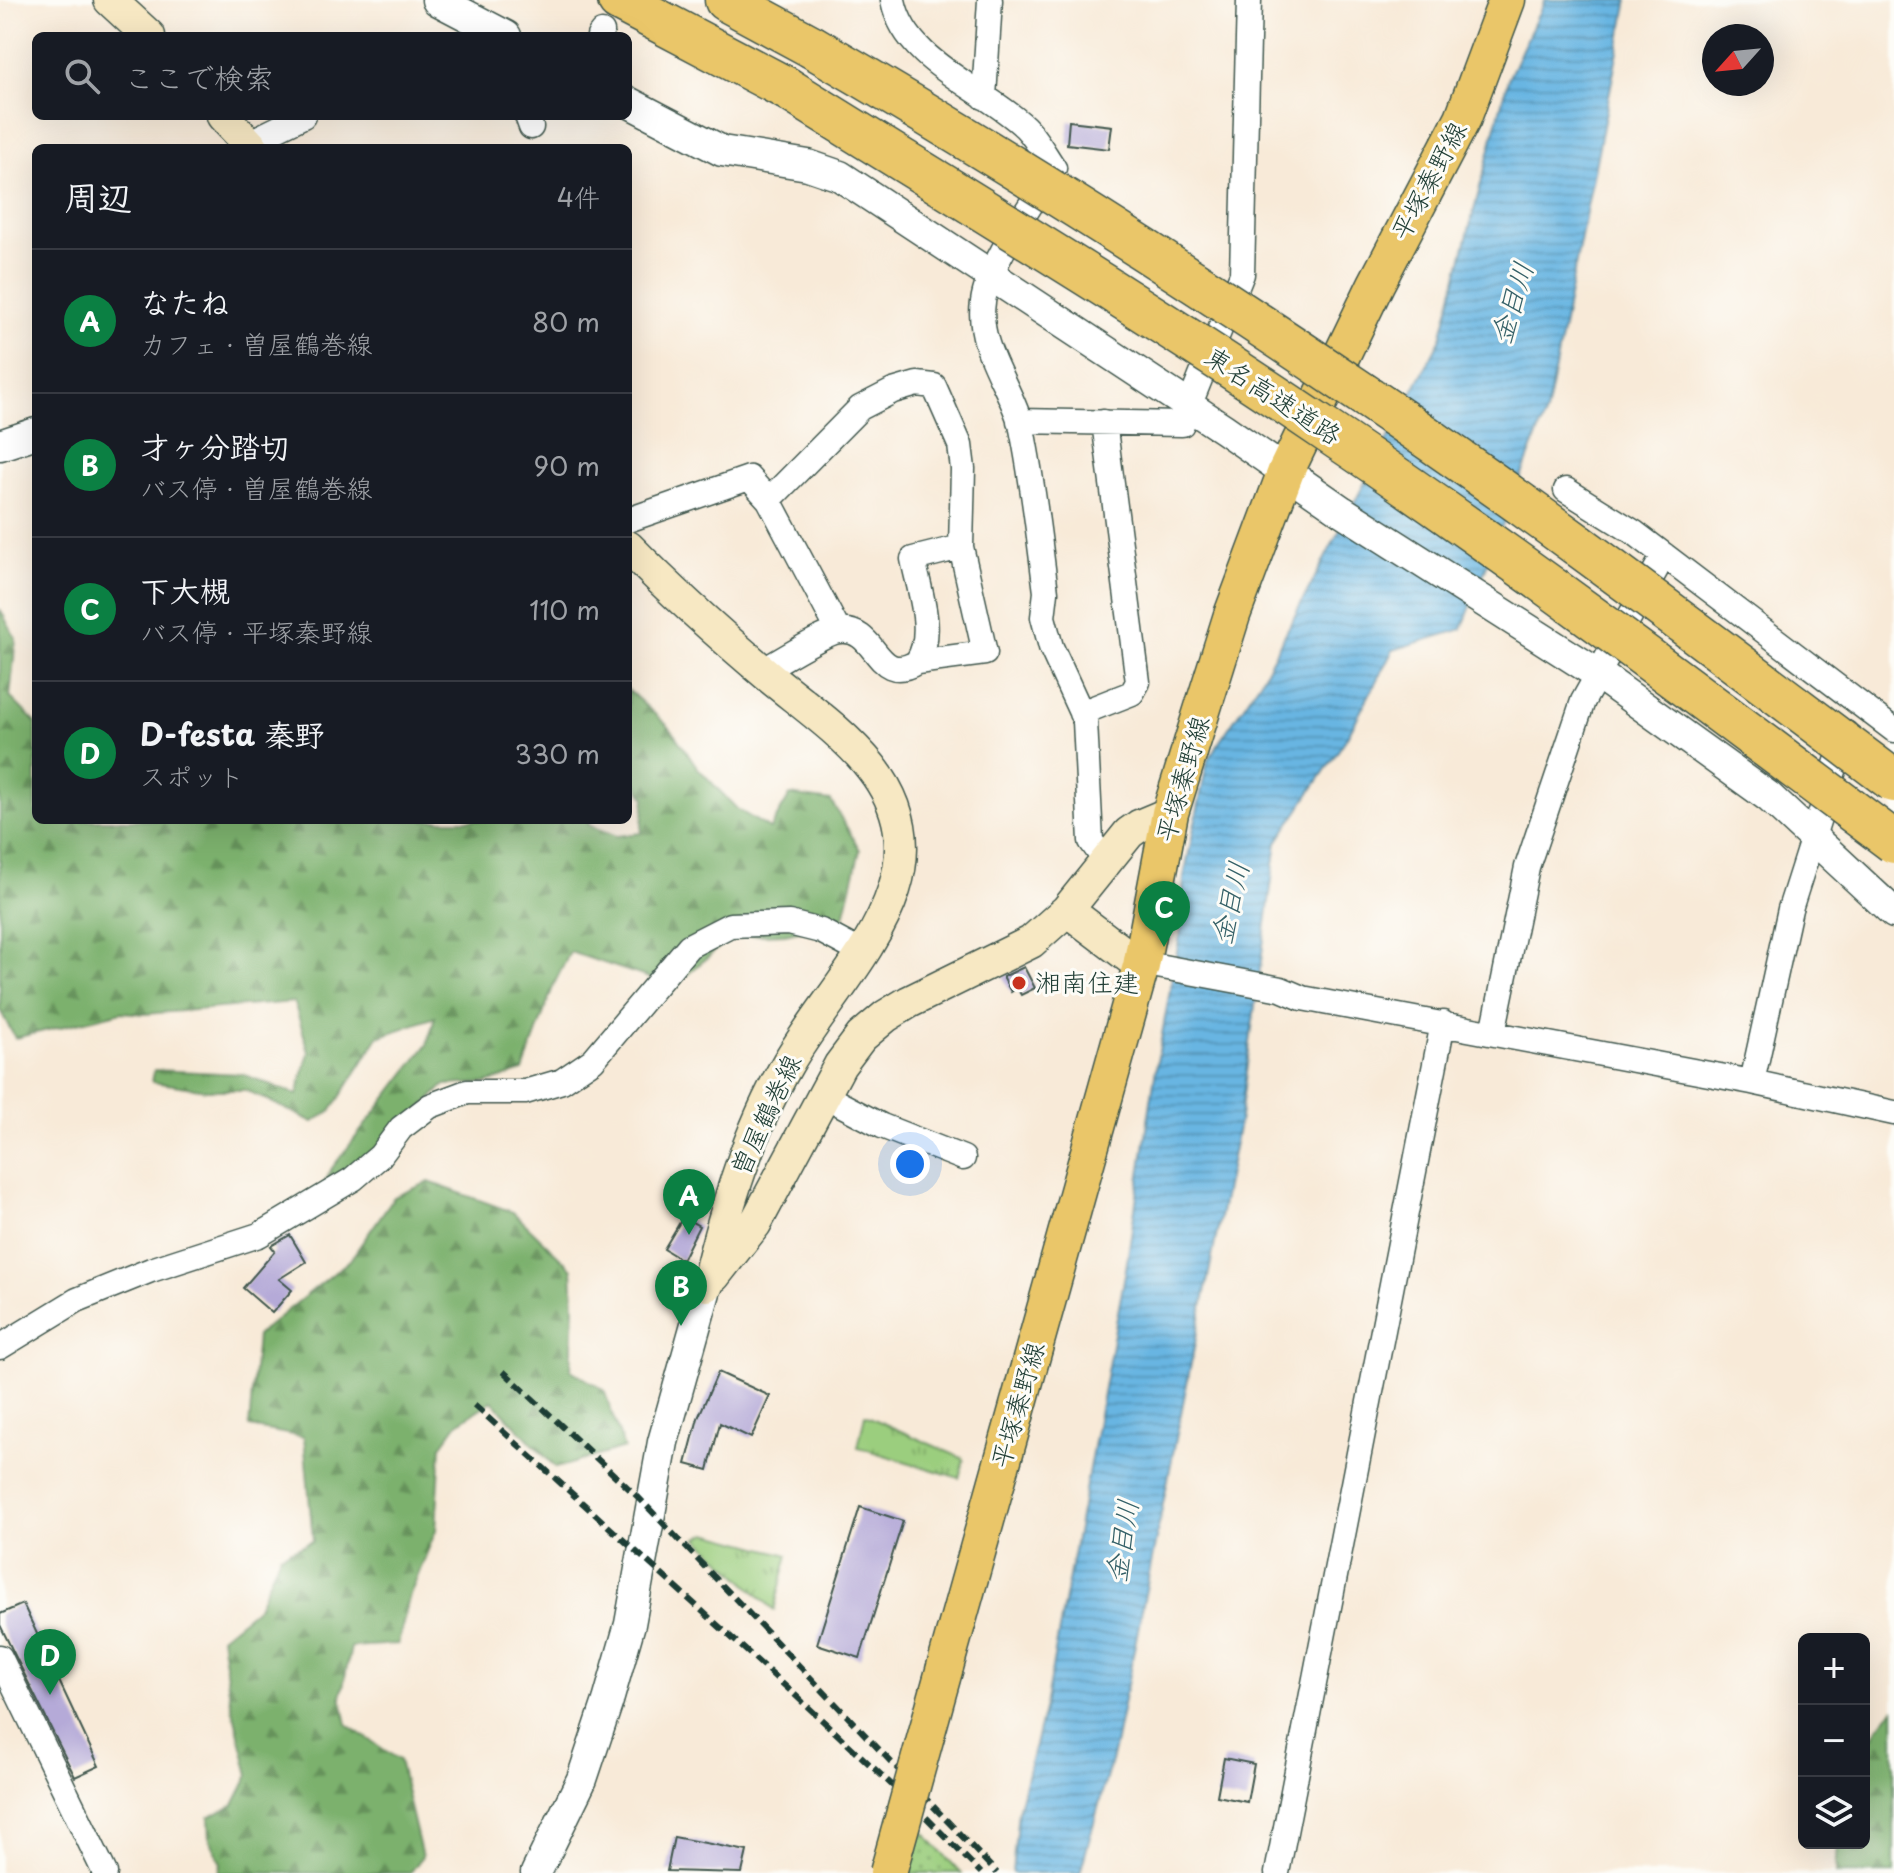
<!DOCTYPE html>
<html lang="ja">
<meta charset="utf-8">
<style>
:root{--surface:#171b24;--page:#20242c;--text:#f1f3f6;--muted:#9ea1a6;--line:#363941;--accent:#0b8043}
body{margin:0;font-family:"Playpen Sans","Klee One",sans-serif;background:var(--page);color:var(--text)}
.controls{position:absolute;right:24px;bottom:24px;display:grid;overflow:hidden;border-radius:12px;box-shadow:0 8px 32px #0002}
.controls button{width:72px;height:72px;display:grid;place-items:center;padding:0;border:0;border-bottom:2px solid var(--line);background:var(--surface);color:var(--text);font:40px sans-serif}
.compass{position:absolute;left:1702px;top:24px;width:72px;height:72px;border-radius:50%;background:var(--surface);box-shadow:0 8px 32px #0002;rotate:243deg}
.you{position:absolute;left:910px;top:1164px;width:28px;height:28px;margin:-20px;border:6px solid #fff;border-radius:50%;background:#1a73e8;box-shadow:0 0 0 12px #1a73e833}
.badge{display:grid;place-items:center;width:52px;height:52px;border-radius:50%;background:var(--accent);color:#fff;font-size:26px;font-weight:700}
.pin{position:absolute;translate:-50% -66px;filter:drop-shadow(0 2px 4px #0008)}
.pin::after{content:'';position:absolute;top:42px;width:28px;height:24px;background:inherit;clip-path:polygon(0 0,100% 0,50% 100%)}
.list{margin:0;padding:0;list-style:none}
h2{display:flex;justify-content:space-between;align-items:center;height:104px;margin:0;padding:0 32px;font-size:34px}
h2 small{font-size:26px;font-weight:400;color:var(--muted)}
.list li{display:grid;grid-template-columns:52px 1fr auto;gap:24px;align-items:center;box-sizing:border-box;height:144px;padding:0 32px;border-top:2px solid var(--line)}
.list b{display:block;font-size:30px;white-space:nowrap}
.list p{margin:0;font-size:26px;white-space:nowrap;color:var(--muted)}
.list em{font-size:26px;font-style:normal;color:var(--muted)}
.icon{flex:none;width:44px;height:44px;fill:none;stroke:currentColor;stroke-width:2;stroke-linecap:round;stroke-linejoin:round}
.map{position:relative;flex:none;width:1894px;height:1873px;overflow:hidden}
.search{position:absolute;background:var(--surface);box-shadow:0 8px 32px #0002;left:32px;top:32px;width:600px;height:88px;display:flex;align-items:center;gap:20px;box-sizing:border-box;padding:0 28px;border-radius:12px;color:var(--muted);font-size:30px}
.panel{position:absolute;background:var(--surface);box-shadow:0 8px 32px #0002;left:32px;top:144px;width:600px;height:680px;border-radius:12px}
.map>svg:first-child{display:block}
.grass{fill:url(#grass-dots);stroke:#5d8659;stroke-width:2}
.forest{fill:url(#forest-firs);stroke:#4e7750;stroke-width:2}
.park{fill:url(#park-tufts);stroke:#5d8659;stroke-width:2}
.water{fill:url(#water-rules);stroke:#44798b;stroke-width:2}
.building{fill:#b5aad8}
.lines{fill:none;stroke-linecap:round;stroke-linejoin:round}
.minor-casing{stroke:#40574d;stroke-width:27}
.tertiary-casing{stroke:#40574d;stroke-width:33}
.secondary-casing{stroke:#40574d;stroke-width:35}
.primary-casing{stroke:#40574d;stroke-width:39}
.motorway-casing{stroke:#40574d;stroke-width:45}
.minor{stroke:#fff;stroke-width:24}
.tertiary{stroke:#fff;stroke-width:30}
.secondary{stroke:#f7e8c3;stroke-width:32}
.primary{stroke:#eac669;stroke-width:36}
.motorway{stroke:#eac669;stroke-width:42}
.rail{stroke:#1f3d34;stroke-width:6;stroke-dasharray:12 6;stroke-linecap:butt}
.primary-bridge-casing{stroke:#40574d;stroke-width:39;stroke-linecap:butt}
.motorway-bridge-casing{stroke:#40574d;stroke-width:45;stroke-linecap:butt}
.primary-bridge{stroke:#eac669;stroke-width:36}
.motorway-bridge{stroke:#eac669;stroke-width:42}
.poi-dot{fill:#c8321e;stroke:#fdfcf7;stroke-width:3}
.labels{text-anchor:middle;stroke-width:6;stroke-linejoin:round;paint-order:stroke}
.street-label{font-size:26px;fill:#1f3d34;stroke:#fdfcf7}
.poi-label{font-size:26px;fill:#1f3d34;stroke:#fdfcf7;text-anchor:start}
.water-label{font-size:28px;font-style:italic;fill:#356168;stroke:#fdfcf7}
</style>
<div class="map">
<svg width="1894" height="1873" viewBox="0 0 1894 1873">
<defs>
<pattern id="grass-dots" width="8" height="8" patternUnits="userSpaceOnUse" patternTransform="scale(2)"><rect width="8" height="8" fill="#9bce7e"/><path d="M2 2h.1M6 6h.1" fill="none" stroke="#7ea868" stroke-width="1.8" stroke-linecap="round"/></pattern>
<pattern id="forest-firs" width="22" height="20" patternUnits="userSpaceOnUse" patternTransform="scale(2)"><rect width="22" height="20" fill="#7cb16d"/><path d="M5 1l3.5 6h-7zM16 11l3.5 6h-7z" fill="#65915a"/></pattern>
<pattern id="park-tufts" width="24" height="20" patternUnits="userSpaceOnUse" patternTransform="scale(2)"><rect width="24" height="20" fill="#9bce7e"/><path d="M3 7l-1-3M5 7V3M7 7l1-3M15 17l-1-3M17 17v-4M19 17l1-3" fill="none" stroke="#7ea868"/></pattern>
<pattern id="water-rules" width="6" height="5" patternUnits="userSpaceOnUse" patternTransform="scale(2)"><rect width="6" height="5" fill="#68b5e2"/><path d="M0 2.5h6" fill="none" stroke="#5594b8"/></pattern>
</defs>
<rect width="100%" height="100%" fill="#fdfcf7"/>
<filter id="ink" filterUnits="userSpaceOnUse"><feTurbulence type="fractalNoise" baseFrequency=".0125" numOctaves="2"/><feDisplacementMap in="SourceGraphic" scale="16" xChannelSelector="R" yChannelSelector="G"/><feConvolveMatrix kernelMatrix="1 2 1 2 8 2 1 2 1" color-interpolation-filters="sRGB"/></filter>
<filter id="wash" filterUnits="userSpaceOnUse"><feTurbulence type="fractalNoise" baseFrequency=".006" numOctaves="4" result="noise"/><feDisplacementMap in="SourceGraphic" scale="32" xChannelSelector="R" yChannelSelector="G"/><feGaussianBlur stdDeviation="1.8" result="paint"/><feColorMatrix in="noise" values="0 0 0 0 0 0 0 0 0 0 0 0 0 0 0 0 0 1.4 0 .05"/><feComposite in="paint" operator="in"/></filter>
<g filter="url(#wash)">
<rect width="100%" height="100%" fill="#f8ead8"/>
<!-- grass -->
<path class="grass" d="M915 1823 961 1873H902Z"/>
<!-- forest -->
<path class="forest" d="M0 609 16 639 10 697 36 723V820H589L588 825 617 836 641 833 645 798 628 769V690L669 727 698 768 737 809 770 829 790 795 831 801 860 850 843 921 785 934 732 936 674 986 570 952 554 984 523 1071 487 1083 445 1085 377 1153 324 1184 332 1168 427 1045 435 1017 378 1037 332 1110 313 1122 246 1090H207L152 1082 154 1070 242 1074 297 1095 309 1052 294 1002 145 1014 122 1012 15 1038 0 1010Z
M429 1182 513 1212 572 1269 574 1307 571 1370 604 1390 624 1448 556 1468 492 1401 458 1423 441 1446 436 1530 409 1598 398 1644 351 1647 341 1697 347 1724 399 1760 422 1857 410 1873H218L221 1863 210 1839 209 1817 234 1805 249 1775 230 1698 221 1637 258 1607 280 1555 313 1541 304 1437 249 1427 257 1335 350 1260 394 1197Z
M1894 1709V1873H1836L1838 1843H1864C1864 1794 1854 1745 1894 1709Z"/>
<!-- park -->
<path class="park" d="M865 1415 964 1459 959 1478 858 1447Z
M707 1533 788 1555 774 1610 698 1538Z"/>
<!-- water -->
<path class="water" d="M1545 0H1628L1546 413 1462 629 1393 650 1346 739 1277 842 1240 1117 1114 1750 1080 1873H1012L1018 1811 1045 1706 1126 1269 1156 1068 1181 929 1184 877 1208 759 1261 680 1441 338 1508 79Z"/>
<g id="blocks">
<!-- building -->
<path class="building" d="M1069 121 1112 126 1109 149 1067 144Z
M1024 967 1035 988 1021 995 1017 988 1011 992 1003 977Z
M683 1217 699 1226 682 1260 664 1249Z
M290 1235 306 1262 279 1279 292 1290 272 1313 243 1288 275 1251 271 1246Z
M718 1372 770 1396 751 1438 720 1423 708 1470 686 1464 698 1418Z
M860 1507 903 1521 860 1658 817 1644Z
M23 1604 99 1766 75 1777 0 1625V1614Z
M1224 1758 1254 1764 1247 1802 1217 1796Z
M674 1837 747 1851 742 1873 667 1871Z"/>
</g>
</g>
<g filter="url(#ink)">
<use href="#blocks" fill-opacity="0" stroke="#40574d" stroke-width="2"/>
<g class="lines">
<!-- minor casing -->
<g class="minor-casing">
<path id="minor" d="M893 0C905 63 983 87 1025 127 1036 138 1045 155 1054 168 1033 203 988 264 983 302 976 348 1012 387 1022 429 1033 482 1039 538 1046 592L1043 617 1051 647 1085 721 1091 841 1106 862
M599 36 602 32
M984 97 990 0
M527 116 531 127
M248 143 303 116
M1019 421 1182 424 1242 274 1249 0
M1566 490 1635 533 1894 730
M628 520 749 478 769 500 838 630
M917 662C936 634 919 590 913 559L961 547
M762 671C778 662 825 632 840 631 878 627 875 687 917 662L985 653 961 547 963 469 960 445 934 386 917 384 893 391 860 408 769 500
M1081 713 1132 693 1138 682 1104 422
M1141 966 1152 965 1281 989 1302 998 1752 1082 1894 1113
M1493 1033 1527 867 1583 701 1664 555
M1752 1082 1790 909 1846 733
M825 1096 882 1126 963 1158
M0 1347 77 1300 151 1270 259 1235 353 1179 380 1156 401 1128 430 1106 467 1092H525L562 1081 593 1060 689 946 730 925 789 923 821 931 864 954
M0 1657 105 1873
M1277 1873 1443 1023"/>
</g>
<!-- tertiary casing -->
<g class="tertiary-casing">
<path id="tertiary" d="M437 0 506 36
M628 102 722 151 808 165 840 176 1224 429 1342 511 1598 674 1769 797 1894 913
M0 445 36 433
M536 1873 582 1779 608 1701 630 1624 663 1442 707 1285"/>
</g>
<!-- secondary casing -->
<g class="secondary-casing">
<path id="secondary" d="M110 0 149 36
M223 116 253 148
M628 547C674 594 721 636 771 678 805 706 844 733 871 767 956 875 839 974 788 1063 748 1132 726 1208 707 1285
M1067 910 1141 966
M714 1276 755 1224 840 1065 861 1037 886 1016 909 1002 1031 942 1067 910 1129 833 1139 826 1170 813"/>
</g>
<!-- primary casing -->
<g class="primary-casing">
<path id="primary" d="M945 1667 1141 966 1170 813 1232 615 1286 471 1376 284 1463 118 1507 0"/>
</g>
<!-- motorway casing -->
<g class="motorway-casing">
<path id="motorway" d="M619 0 786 88
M726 0 811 46"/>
</g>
<!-- minor -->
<use href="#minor" class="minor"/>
<!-- tertiary -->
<use href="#tertiary" class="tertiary"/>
<!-- secondary -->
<use href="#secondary" class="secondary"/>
<!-- primary -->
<use href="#primary" class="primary"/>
<!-- motorway -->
<use href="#motorway" class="motorway"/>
<!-- rail -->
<path class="rail" d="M503 1371 639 1498 997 1873
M474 1405 794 1694 921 1812 981 1873"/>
<!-- primary-bridge casing -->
<g class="primary-bridge-casing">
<path id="primary-bridge" d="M888 1873 945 1667"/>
</g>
<!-- motorway-bridge casing -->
<g class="motorway-bridge-casing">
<path id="motorway-bridge" d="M811 46C995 153 1175 267 1351 386 1537 510 1715 647 1894 781
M786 88C967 201 1150 311 1327 431 1521 561 1707 702 1894 842"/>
</g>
<!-- primary-bridge -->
<use href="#primary-bridge" class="primary-bridge"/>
<!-- motorway-bridge -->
<use href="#motorway-bridge" class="motorway-bridge"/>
</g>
</g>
<!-- markers -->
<circle class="poi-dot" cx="1019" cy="983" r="8"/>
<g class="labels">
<!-- street labels -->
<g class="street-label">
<text transform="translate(1429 181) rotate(-62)" y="9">平塚秦野線</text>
<text transform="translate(1273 396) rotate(33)" y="9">東名高速道路</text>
<text transform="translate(1183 779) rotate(-74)" y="9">平塚秦野線</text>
<text transform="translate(766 1115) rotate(-65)" y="9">曽屋鶴巻線</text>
<text transform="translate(1018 1405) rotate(-74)" y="9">平塚秦野線</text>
</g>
<!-- poi labels -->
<g class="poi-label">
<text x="1035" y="992">湘南住建</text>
</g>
<!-- water labels -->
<g class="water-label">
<text transform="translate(1512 303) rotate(-73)" y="10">金目川</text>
<text transform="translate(1230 903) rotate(-77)" y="10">金目川</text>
<text transform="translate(1122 1541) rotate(-81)" y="10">金目川</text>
</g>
</g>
</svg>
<div class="controls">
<button>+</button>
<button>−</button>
<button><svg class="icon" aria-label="layers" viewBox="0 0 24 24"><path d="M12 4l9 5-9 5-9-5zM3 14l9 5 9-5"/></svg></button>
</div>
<svg class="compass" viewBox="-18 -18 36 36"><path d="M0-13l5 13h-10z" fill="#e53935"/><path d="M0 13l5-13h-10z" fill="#9ea1a6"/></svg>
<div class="you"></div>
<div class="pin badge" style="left:689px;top:1235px">A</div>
<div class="pin badge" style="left:681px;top:1326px">B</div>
<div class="pin badge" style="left:1164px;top:947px">C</div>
<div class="pin badge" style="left:50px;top:1695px">D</div>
<div class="search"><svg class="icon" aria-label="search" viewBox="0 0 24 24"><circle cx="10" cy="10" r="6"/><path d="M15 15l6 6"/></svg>ここで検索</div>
<section class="panel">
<h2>周辺<small>4件</small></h2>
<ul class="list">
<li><span class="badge">A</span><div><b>なたね</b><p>カフェ · 曽屋鶴巻線</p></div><em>80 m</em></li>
<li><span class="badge">B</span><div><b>才ヶ分踏切</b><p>バス停 · 曽屋鶴巻線</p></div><em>90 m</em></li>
<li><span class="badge">C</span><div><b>下大槻</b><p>バス停 · 平塚秦野線</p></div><em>110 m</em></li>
<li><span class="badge">D</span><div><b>D-festa 秦野</b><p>スポット</p></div><em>330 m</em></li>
</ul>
</section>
</div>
